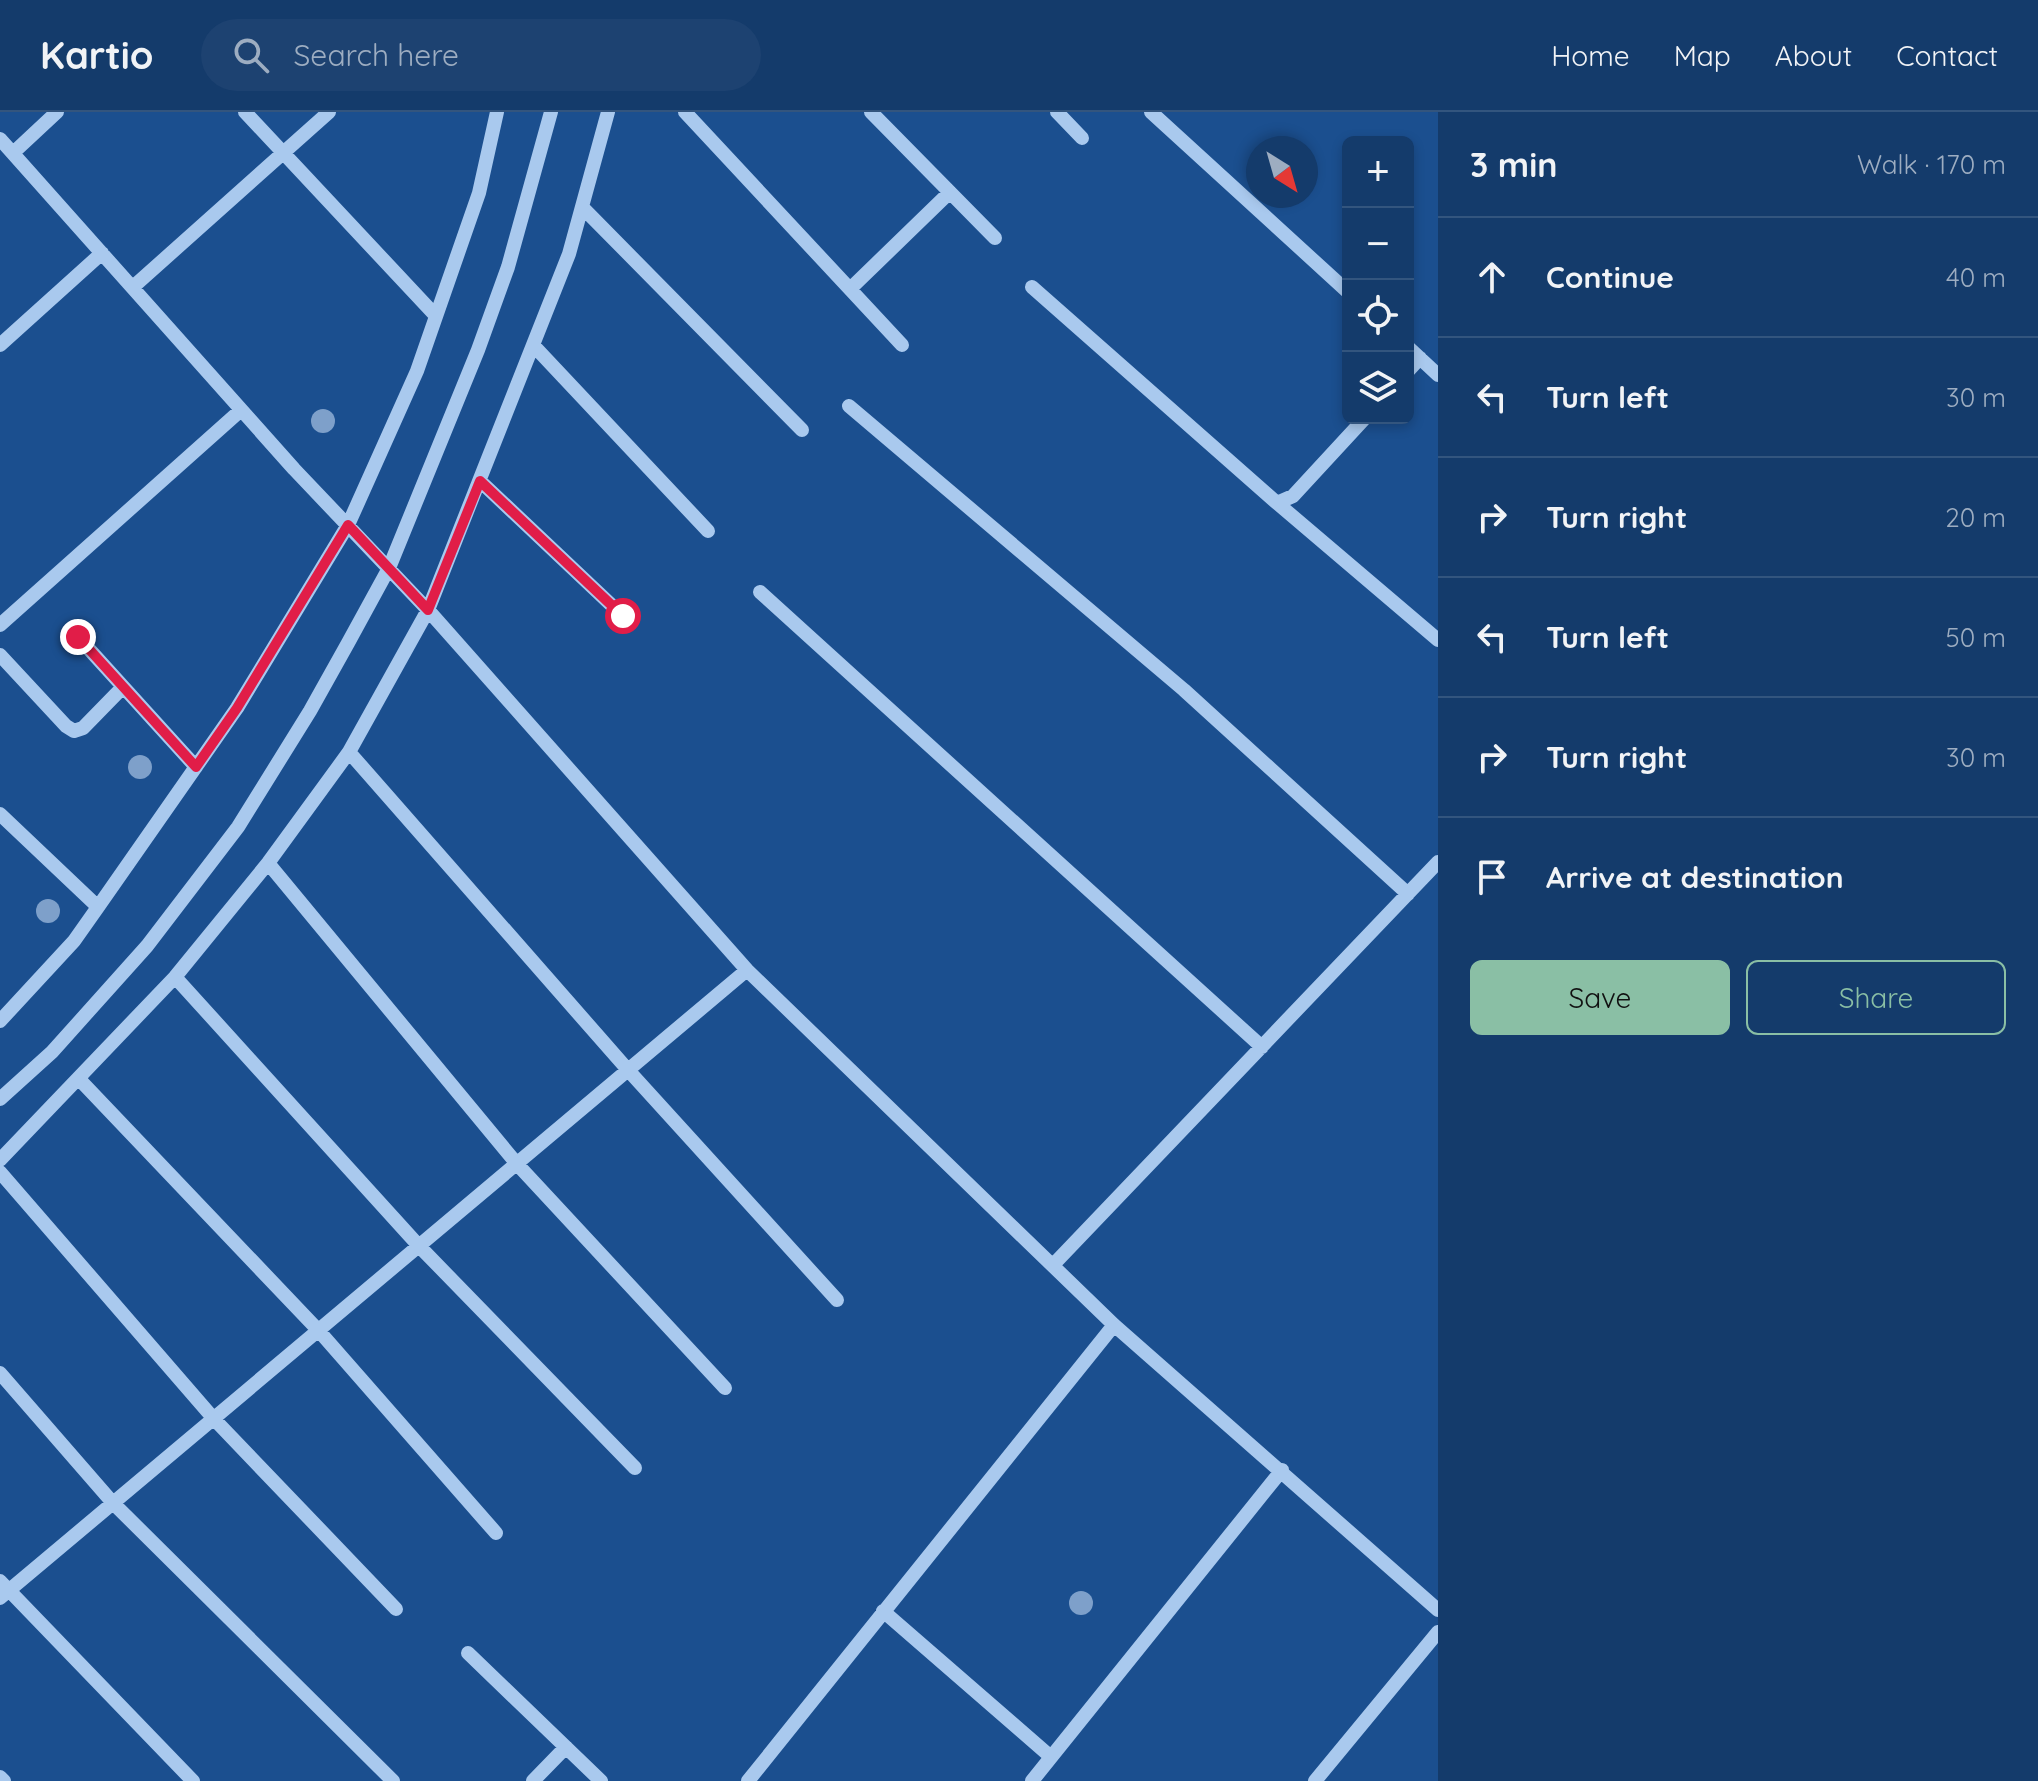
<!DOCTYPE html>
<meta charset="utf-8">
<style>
:root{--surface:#143b6b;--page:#1d4271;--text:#f1f3f6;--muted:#9dadc1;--line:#33557e;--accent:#8abfa5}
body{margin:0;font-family:Quicksand,sans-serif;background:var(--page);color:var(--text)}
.controls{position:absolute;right:24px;top:24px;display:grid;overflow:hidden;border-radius:12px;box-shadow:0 4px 12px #0003}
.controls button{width:72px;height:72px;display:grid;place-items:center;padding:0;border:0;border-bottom:2px solid var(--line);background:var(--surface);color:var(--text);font:40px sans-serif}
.compass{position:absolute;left:1246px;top:24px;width:72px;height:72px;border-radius:50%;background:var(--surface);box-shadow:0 4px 12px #0003;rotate:143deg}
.stop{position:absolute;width:24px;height:24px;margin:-18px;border:6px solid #e11d48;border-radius:50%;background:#fff}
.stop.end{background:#e11d48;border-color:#fff;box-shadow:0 2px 8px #0008}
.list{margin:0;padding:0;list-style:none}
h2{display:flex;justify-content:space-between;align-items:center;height:104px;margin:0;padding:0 32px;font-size:34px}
h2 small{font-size:26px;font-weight:400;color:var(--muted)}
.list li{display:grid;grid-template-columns:52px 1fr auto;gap:24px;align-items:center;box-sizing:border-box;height:120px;padding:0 32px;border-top:2px solid var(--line)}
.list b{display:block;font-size:30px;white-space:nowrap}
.list em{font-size:26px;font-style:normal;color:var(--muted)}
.actions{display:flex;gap:16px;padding:24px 32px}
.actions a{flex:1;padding:18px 0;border:2px solid var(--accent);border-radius:12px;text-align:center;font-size:28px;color:var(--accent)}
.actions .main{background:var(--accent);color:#111}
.icon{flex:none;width:44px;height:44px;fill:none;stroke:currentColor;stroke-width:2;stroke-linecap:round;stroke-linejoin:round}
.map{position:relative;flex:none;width:1438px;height:1669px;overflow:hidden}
header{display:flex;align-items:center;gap:48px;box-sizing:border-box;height:112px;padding:0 40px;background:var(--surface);border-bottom:2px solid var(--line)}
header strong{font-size:38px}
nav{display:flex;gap:44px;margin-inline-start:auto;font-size:28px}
.search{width:560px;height:72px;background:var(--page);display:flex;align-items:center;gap:20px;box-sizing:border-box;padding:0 28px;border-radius:44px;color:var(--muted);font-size:30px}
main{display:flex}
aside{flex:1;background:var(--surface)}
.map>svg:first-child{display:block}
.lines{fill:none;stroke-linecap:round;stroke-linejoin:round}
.minor{stroke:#a9c9ee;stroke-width:14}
.tree{fill:#7ea0ca}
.route{stroke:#e11d48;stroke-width:10}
</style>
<header>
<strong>Kartio</strong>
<div class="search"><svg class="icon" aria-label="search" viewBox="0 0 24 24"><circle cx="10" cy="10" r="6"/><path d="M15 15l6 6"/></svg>Search here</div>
<nav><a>Home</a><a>Map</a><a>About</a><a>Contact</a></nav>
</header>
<main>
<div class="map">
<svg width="1438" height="1669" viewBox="0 0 1438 1669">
<rect width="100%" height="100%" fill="#1b4f8f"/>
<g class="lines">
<!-- minor -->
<path class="minor" d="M245 0 436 204
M685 0 902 233
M871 0 995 126
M1057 0 1082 26
M1151 0 1348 180
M0 27 294 357 428 498 747 858 1114 1213 1438 1498
M13 41 57 0
M583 96 802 318
M133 175 329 0
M1032 175 1277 391 1293 384 1365 306
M850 177 950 80
M0 233 102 141
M534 234 708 419
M1408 235 1438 263
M1408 259 1420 246
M849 294 1184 578 1408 782
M480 369 623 504
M1277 391 1438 528
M760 480 1262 935
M0 513 241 298
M78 525 196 655
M0 543 66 614 74 619 83 616 123 575
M349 640 628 958 837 1188
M0 702 98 795
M268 751 517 1052 725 1276
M175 865 419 1134 635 1356
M0 909 74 829 98 795 237 596 348 413 417 259 479 81 497 0
M79 967 319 1219 496 1421
M0 987 52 940 147 834 238 715 310 599 348 531 389 456 478 238 508 155 551 0
M0 1048 175 865 268 751 349 640 428 498 569 142 608 0
M0 1060 214 1307 396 1497
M1053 1153 1438 750
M0 1261 113 1391 393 1669
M0 1469 193 1669
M0 1486 747 858
M883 1499 1051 1645
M468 1541 601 1669
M0 1665 4 1669
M533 1669 566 1635
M748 1669 1114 1213
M1032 1669 1282 1358
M1315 1669 1438 1520"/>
</g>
<!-- trees -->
<g class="tree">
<circle cx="323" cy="309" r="12"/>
<circle cx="140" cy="655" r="12"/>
<circle cx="48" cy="799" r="12"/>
<circle cx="1081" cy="1491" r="12"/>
</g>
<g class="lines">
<!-- route -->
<path class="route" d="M78 525 196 655 237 596 348 413 428 498 480 369 623 504"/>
</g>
</svg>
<div class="controls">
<button>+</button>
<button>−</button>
<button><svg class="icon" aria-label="locate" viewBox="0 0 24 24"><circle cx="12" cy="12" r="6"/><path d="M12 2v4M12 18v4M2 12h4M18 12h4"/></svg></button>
<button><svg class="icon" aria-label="layers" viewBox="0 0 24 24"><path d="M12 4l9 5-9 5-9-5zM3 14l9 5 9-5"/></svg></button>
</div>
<svg class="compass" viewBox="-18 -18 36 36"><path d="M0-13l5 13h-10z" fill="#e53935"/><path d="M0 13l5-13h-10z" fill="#9dadc1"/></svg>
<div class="stop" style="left:623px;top:504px"></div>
<div class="stop end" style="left:78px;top:525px"></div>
</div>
<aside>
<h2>3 min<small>Walk · 170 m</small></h2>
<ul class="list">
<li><svg class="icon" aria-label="ahead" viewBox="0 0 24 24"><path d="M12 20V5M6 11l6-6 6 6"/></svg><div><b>Continue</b></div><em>40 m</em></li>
<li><svg class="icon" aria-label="left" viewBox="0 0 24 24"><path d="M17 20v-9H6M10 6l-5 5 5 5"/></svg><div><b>Turn left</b></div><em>30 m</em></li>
<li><svg class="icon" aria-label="right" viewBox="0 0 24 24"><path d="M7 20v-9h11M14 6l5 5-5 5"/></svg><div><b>Turn right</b></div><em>20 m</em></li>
<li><svg class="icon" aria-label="left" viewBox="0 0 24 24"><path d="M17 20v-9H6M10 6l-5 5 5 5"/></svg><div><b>Turn left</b></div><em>50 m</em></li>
<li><svg class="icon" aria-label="right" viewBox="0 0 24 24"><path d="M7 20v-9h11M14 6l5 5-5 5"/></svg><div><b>Turn right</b></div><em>30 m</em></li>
<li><svg class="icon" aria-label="arrive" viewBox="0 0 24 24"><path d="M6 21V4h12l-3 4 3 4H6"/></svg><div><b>Arrive at destination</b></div></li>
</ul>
<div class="actions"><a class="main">Save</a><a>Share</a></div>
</aside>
</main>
